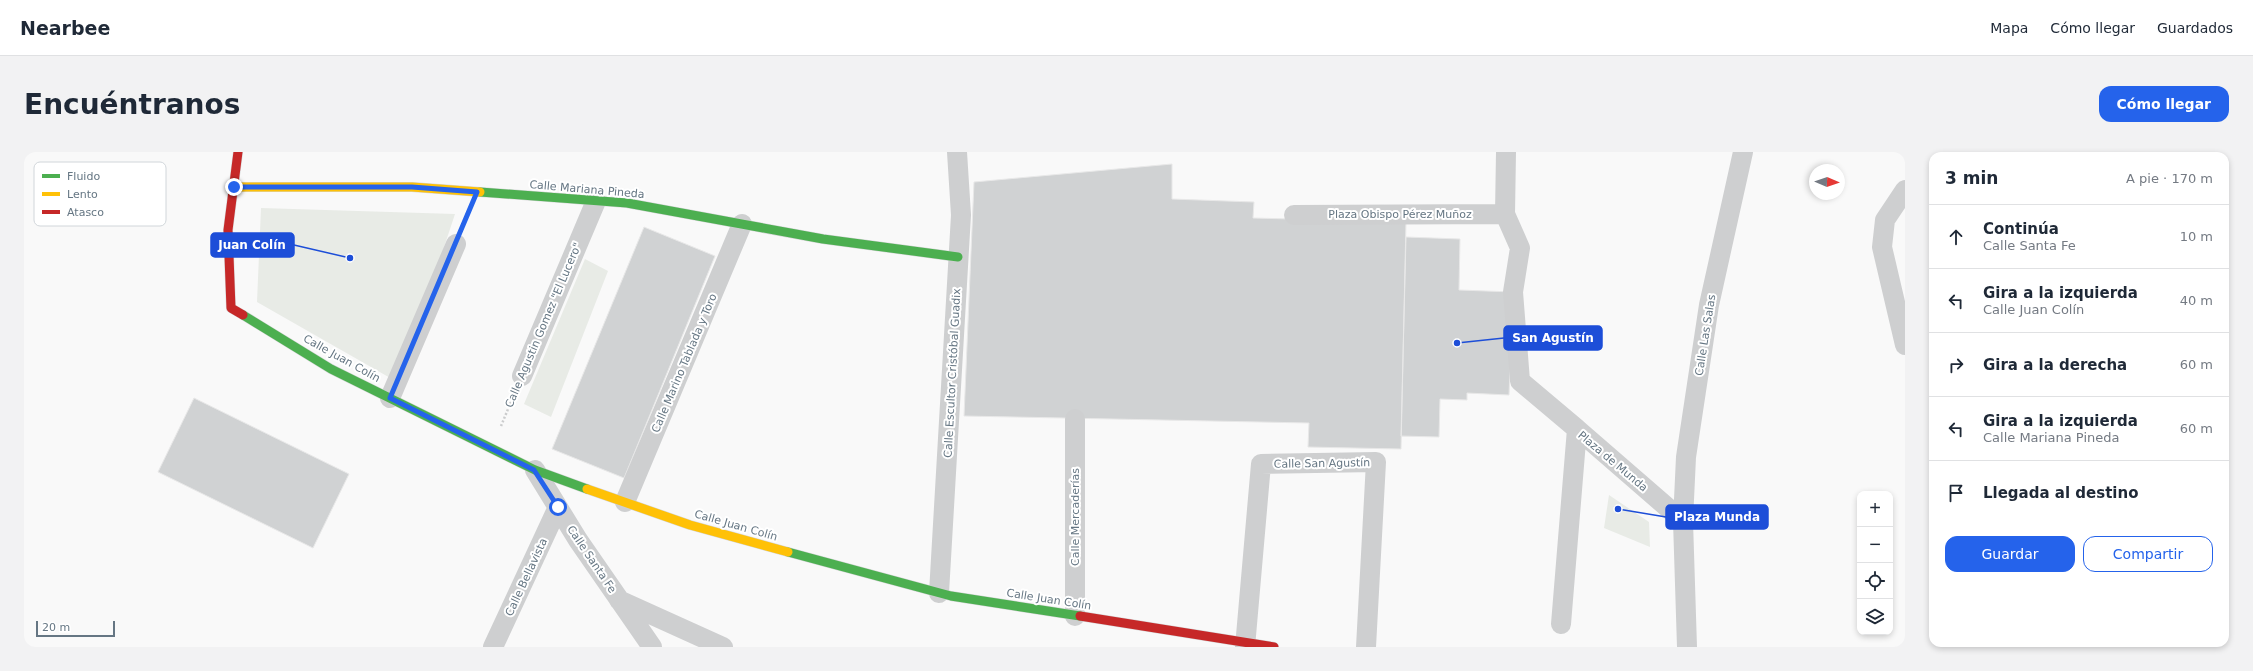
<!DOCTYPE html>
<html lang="es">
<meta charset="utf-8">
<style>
:root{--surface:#fff;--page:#f2f2f3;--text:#1f2937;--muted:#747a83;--line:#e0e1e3;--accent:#2563eb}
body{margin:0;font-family:"DejaVu Sans",sans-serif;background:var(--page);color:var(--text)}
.controls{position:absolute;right:12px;bottom:12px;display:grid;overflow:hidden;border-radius:8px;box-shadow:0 2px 6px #0003}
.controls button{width:36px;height:36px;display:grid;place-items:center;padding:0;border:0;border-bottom:1px solid var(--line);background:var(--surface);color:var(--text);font:20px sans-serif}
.compass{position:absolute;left:1785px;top:12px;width:36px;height:36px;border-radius:50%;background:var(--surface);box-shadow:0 2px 6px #0003;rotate:92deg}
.scale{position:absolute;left:12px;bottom:10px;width:79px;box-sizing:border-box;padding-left:4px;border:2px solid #657683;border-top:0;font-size:11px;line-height:14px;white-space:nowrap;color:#657683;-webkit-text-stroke:3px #fff;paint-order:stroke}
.stop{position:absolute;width:12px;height:12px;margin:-9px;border:3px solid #2563eb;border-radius:50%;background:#fff}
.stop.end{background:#2563eb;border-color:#fff;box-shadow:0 1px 4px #0008}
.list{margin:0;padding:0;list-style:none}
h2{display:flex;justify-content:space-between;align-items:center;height:52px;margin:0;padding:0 16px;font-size:17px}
h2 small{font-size:13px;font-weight:400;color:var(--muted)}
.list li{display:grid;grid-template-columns:26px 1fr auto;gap:12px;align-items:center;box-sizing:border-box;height:64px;padding:0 16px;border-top:1px solid var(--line)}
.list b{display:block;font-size:15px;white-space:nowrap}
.list p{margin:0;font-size:13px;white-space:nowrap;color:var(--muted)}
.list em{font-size:13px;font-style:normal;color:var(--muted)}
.actions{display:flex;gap:8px;padding:12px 16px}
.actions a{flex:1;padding:9px 0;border:1px solid var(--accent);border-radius:12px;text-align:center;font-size:14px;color:var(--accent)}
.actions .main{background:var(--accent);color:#fff}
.icon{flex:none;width:22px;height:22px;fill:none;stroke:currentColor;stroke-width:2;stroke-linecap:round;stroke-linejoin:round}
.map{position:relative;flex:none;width:1881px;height:495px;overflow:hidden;border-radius:12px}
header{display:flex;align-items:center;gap:24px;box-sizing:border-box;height:56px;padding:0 20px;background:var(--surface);border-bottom:1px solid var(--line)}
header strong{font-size:19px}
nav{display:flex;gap:22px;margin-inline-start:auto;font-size:14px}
.intro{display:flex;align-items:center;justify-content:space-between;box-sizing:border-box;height:96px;padding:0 24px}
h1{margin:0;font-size:28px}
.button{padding:10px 18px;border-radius:12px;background:var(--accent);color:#fff;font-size:14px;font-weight:700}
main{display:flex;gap:24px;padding:0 24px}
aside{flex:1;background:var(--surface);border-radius:12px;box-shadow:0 2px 6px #0003}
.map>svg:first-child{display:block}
.green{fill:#e8ebe6}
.building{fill:#d0d2d3;stroke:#e8e8e8}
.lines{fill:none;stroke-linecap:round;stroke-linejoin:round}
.fast-casing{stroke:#d5d6d7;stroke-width:10}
.slow-casing{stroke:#d5d6d7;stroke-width:10}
.jam-casing{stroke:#d5d6d7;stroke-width:10}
.path{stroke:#cbcccd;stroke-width:2.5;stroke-dasharray:2 2;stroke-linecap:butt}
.street{stroke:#cecfd0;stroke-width:20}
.fast{stroke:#4caf50;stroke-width:9}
.slow{stroke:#ffc107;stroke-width:9}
.jam{stroke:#c62828;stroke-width:9}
.route{stroke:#2563eb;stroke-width:5}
.labels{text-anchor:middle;stroke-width:4;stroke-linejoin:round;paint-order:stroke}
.street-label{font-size:11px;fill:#657683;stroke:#fff}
.key{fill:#fff;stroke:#d1d6da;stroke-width:1}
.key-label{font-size:11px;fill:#657683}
.leader{fill:none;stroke:#1d4ed8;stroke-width:1.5}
.callout-dot{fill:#1d4ed8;stroke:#fff;stroke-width:1.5}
.callout{fill:#1d4ed8;stroke:#1d4ed8;stroke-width:1.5}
.callout-label{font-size:12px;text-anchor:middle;font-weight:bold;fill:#fff}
</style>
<header>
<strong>Nearbee</strong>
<nav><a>Mapa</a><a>Cómo llegar</a><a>Guardados</a></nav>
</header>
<div class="intro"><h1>Encuéntranos</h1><a class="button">Cómo llegar</a></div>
<main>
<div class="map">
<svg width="1881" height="495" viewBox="0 0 1881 495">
<rect width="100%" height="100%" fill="#f9f9f9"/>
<!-- green -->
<path class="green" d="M237 56 431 62 375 231 233 150Z
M561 107 584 119 527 265 500 252Z
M1585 343 1625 370 1626 395 1580 376Z"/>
<!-- building -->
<path class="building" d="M1148 12V47L1230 50 1229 66 1382 70 1377 297 1284 295 1285 271 940 264 950 30Z
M620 75 691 104 600 326 528 297Z
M1382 85 1436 87 1435 138 1489 140 1485 243 1443 241V248L1416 247 1415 285 1377 284Z
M170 246 325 322 289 396 134 320Z"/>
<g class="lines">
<!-- fast casing -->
<g class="fast-casing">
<path id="fast" d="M456 40 603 51 799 87 934 105
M219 163 307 217 511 318 563 337
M764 400 927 444 1056 464"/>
</g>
<!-- slow casing -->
<g class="slow-casing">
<path id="slow" d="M210 35H388L456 40
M563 337 666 373 764 400"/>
</g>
<!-- jam casing -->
<g class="jam-casing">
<path id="jam" d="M214 0 204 78 207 156 219 163
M1056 464 1250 495"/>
</g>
<!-- path -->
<path class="path" d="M477 274 489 245"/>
<!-- street -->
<path class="street" d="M1482 0 1481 62 1496 96 1489 140 1496 229 1553 277
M1881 38 1861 68 1858 95 1881 193
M1270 63 1481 62
M498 224 572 49
M366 246 432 92
M1051 267V464
M511 318 554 388 628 495
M601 350 718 72
M1659 369 1662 305 1685 153 1719 0
M915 441 937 63 933 0
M595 448 699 495
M1537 472 1553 277 1659 369 1663 495
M469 495 534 355
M1221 495 1237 312 1352 310 1342 495"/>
<!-- fast -->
<use href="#fast" class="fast"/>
<!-- slow -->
<use href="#slow" class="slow"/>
<!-- jam -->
<use href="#jam" class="jam"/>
</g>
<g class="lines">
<!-- route -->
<path class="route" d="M210 35H388L453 40 366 246 510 318 534 355"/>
</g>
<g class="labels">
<!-- street labels -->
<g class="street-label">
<text transform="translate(563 37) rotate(5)" y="4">Calle Mariana Pineda</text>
<text x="1376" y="66">Plaza Obispo Pérez Muñoz</text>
<text transform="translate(519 173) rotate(-67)" y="4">Calle Agustin Gomez "El Lucero"</text>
<text transform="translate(1681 183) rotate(-81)" y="4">Calle Las Salas</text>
<text transform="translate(318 206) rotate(29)" y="4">Calle Juan Colín</text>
<text transform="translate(660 211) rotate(-67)" y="4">Calle Marino Tablada y Toro</text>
<text transform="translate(928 221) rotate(-87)" y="4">Calle Escultor Cristóbal Guadix</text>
<text transform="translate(1589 309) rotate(40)" y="4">Plaza de Munda</text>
<text transform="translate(1298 311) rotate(-1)" y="4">Calle San Agustín</text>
<text transform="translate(1051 365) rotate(-90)" y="4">Calle Mercaderías</text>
<text transform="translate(712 373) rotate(16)" y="4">Calle Juan Colín</text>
<text transform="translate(568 407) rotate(56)" y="4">Calle Santa Fe</text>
<text transform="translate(502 425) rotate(-65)" y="4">Calle Bellavista</text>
<text transform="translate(1025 447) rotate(9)" y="4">Calle Juan Colín</text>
</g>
</g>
<!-- legend -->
<rect x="10" y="10" width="132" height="64" rx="6" class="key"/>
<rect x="18" y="22" width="18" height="4" fill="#4caf50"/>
<rect x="18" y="40" width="18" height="4" fill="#ffc107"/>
<rect x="18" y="58" width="18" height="4" fill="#c62828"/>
<g class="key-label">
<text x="43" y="28">Fluido</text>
<text x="43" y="46">Lento</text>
<text x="43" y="64">Atasco</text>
</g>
<!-- callouts -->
<path class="leader" d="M326 106L270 93M1433 191L1480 186M1594 357L1642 365"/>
<g class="callout-dot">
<circle cx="326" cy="106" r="4"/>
<circle cx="1433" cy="191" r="4"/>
<circle cx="1594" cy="357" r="4"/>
</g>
<g class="callout">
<rect x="187" y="81" width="83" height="24" rx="4"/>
<rect x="1480" y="174" width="98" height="24" rx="4"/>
<rect x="1642" y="353" width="102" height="24" rx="4"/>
</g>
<g class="callout-label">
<text x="228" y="97">Juan Colín</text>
<text x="1529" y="190">San Agustín</text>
<text x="1693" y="369">Plaza Munda</text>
</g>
</svg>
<div class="controls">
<button>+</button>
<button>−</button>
<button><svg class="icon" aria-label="locate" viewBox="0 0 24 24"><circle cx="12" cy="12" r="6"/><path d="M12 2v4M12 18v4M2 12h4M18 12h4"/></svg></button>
<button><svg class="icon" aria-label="layers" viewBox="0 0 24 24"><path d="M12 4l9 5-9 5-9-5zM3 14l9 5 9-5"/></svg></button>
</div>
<svg class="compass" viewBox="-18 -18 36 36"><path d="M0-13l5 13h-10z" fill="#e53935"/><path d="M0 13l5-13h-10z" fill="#747a83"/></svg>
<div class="scale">20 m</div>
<div class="stop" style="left:534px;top:355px"></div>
<div class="stop end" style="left:210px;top:35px"></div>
</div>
<aside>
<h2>3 min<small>A pie · 170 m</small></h2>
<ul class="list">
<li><svg class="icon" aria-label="ahead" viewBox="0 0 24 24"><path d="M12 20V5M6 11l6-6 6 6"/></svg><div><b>Continúa</b><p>Calle Santa Fe</p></div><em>10 m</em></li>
<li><svg class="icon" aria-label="left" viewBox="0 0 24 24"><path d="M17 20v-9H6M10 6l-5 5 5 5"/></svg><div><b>Gira a la izquierda</b><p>Calle Juan Colín</p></div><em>40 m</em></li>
<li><svg class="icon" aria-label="right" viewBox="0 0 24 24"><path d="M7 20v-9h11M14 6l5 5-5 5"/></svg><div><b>Gira a la derecha</b></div><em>60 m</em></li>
<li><svg class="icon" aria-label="left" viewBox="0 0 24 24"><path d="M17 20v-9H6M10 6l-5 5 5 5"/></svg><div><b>Gira a la izquierda</b><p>Calle Mariana Pineda</p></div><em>60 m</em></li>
<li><svg class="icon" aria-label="arrive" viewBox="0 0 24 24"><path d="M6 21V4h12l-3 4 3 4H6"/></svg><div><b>Llegada al destino</b></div></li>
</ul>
<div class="actions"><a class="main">Guardar</a><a>Compartir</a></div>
</aside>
</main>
